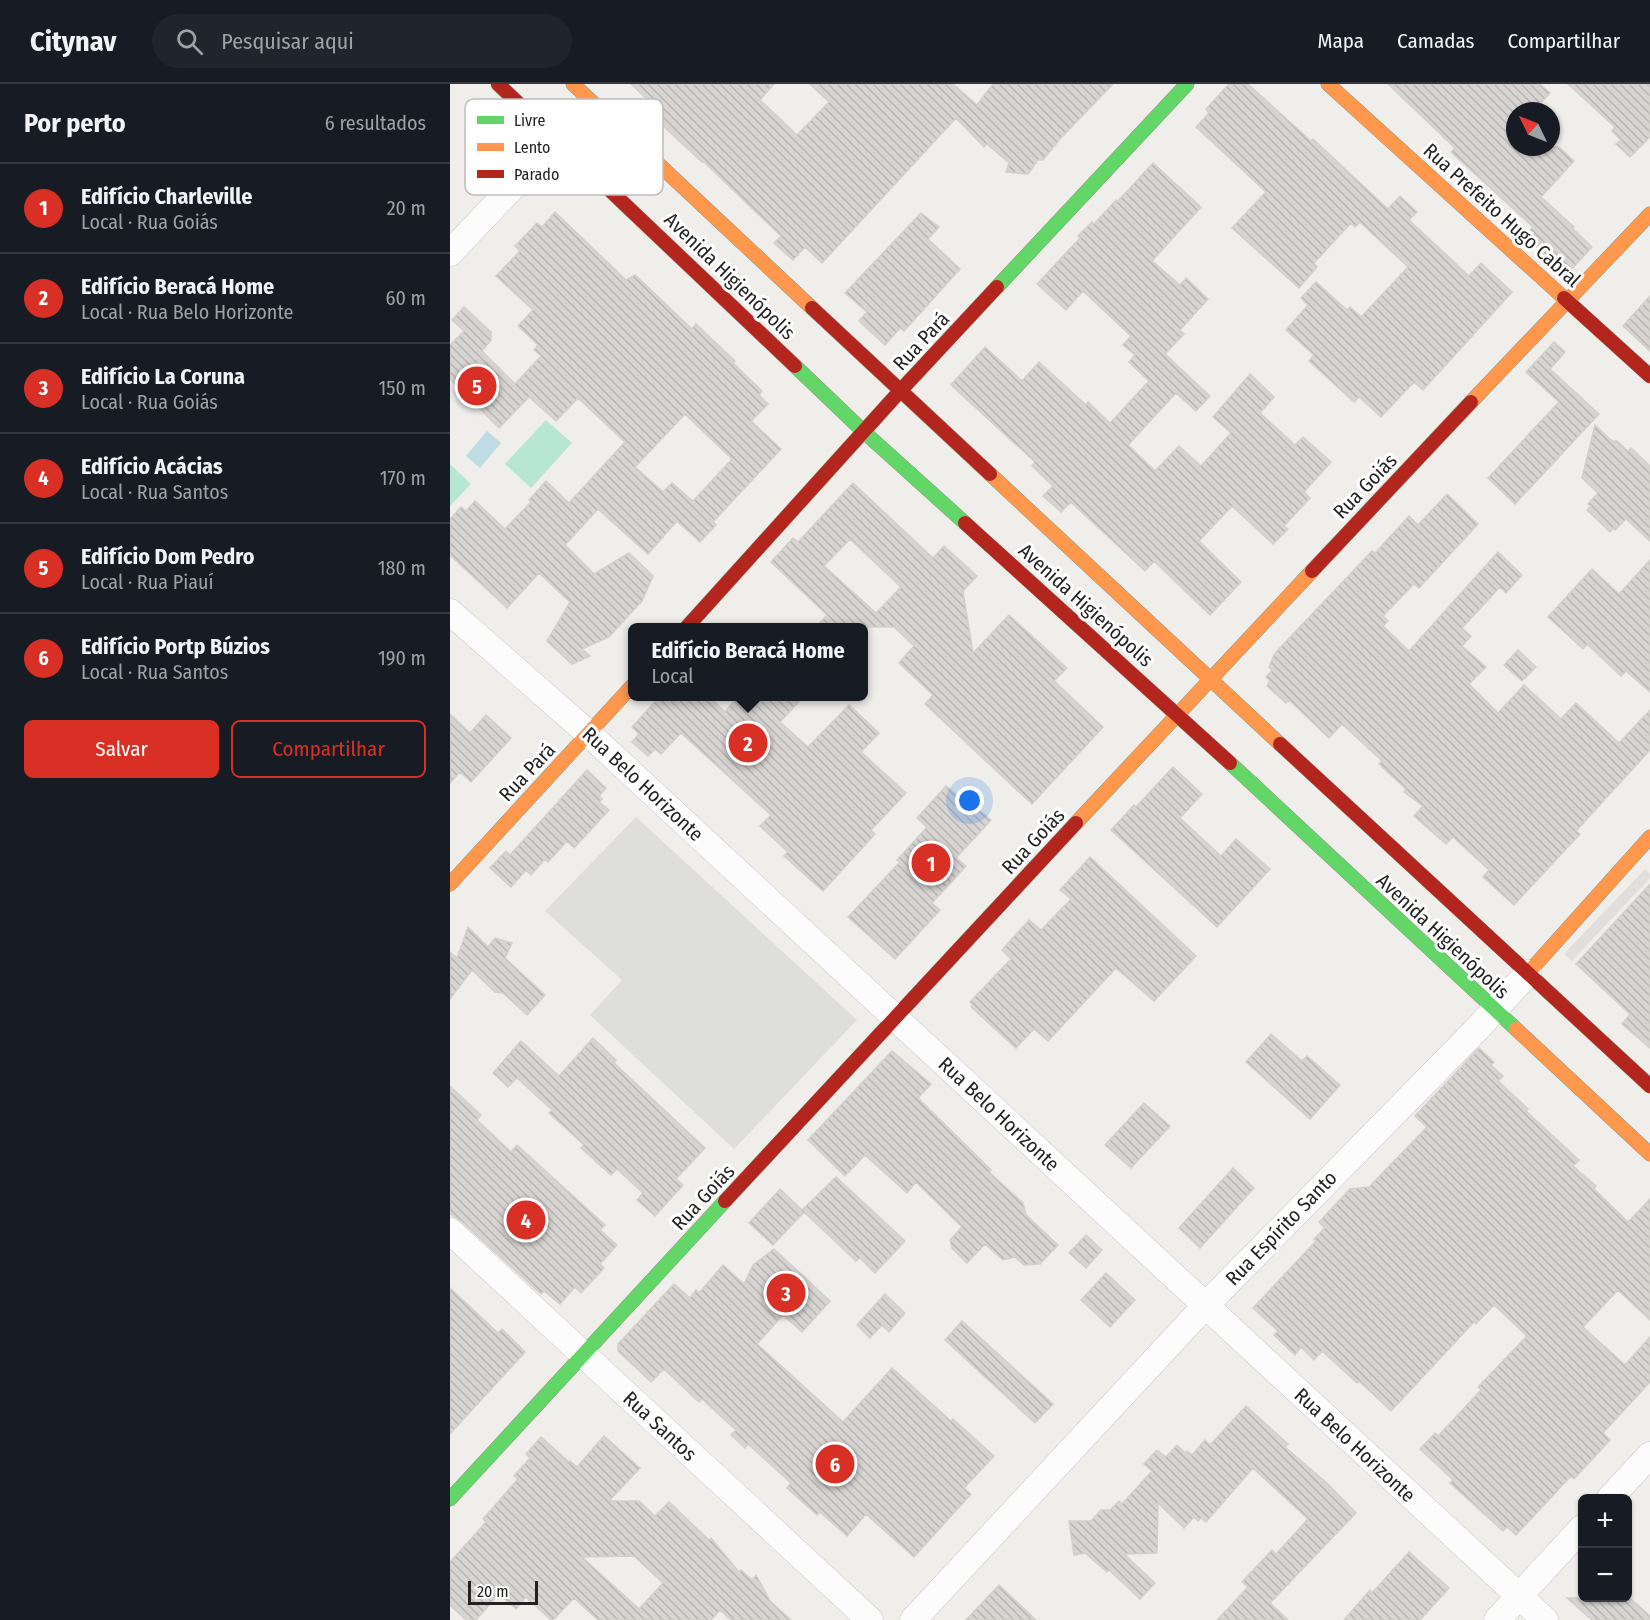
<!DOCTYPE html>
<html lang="pt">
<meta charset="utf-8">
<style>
:root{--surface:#171b24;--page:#20242c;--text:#f1f3f6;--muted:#9ea1a6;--line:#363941;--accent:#d93025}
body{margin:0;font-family:"Fira Sans Condensed",sans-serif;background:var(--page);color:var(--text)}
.controls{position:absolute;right:18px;bottom:18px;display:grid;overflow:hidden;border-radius:9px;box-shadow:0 2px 4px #0004}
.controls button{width:54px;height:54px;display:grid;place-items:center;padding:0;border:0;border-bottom:2px solid var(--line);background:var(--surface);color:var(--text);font:30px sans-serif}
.compass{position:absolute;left:1056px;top:18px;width:54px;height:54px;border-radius:50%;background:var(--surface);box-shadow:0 2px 4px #0004;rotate:313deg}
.scale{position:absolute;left:18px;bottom:15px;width:70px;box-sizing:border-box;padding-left:6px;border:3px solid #222;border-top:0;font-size:16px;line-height:21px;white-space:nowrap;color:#222;-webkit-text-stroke:4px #fff;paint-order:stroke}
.you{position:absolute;left:520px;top:717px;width:21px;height:21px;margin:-15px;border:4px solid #fff;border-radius:50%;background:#1a73e8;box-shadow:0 0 0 9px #1a73e833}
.badge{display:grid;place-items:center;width:39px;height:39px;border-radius:50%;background:var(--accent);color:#fff;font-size:20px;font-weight:700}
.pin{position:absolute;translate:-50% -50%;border:3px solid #fff;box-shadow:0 2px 6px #0006}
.popup{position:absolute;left:178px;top:539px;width:240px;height:78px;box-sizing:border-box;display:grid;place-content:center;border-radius:9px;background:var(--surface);filter:drop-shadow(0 2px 4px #0005);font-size:20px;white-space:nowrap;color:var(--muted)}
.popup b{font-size:22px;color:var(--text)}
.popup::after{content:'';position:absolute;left:50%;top:100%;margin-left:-12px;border:12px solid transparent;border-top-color:var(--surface)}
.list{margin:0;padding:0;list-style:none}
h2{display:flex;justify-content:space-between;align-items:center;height:78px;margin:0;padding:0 24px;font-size:26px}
h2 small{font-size:20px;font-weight:400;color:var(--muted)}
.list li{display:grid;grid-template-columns:39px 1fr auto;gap:18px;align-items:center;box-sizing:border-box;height:90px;padding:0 24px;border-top:2px solid var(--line)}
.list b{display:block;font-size:22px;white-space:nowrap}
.list p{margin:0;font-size:20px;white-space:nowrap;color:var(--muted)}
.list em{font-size:20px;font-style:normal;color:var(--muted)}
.actions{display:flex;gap:12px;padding:18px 24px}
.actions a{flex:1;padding:14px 0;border:2px solid var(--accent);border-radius:9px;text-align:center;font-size:21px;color:var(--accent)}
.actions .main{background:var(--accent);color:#fff}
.icon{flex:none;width:33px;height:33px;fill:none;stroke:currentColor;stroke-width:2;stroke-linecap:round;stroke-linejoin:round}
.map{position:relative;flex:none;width:1200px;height:1536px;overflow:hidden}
header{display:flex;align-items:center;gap:36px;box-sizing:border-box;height:84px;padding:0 30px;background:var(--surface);border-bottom:2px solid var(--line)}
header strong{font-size:28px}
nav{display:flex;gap:33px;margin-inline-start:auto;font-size:21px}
.search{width:420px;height:54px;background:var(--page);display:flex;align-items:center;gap:15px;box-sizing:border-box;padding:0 21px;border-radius:33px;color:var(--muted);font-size:22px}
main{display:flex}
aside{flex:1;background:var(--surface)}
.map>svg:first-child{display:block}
.religious{fill:#dededc}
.pitch{fill:#b7e6d2}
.parking{fill:#e0dfde}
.water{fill:#bfdbe3}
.building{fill:url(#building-back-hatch);stroke:#d3d0cc;stroke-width:1.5;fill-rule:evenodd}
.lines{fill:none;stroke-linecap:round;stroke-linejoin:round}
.street-casing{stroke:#c9c8c7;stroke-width:27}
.fast-casing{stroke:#999a82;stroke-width:15}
.slow-casing{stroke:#999a82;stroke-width:15}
.jam-casing{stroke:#999a82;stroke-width:15}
.street{stroke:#fdfcfc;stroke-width:26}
.fast{stroke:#63d668;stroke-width:14}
.slow{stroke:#ff974d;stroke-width:14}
.jam{stroke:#b3261e;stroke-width:14}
.labels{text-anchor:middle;stroke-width:6;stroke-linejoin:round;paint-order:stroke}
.street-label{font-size:20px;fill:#222;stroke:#fff}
.key{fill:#fff;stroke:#bdbdbd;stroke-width:1.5}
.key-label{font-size:16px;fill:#222}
</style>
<header>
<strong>Citynav</strong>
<div class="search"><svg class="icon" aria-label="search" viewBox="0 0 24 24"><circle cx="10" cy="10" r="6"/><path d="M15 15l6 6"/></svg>Pesquisar aqui</div>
<nav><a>Mapa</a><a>Camadas</a><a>Compartilhar</a></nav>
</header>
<main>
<aside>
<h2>Por perto<small>6 resultados</small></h2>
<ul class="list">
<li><span class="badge">1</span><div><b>Edifício Charleville</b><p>Local · Rua Goiás</p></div><em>20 m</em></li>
<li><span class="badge">2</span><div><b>Edifício Beracá Home</b><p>Local · Rua Belo Horizonte</p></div><em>60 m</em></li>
<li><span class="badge">3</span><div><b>Edifício La Coruna</b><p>Local · Rua Goiás</p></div><em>150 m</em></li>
<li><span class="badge">4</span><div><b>Edifício Acácias</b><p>Local · Rua Santos</p></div><em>170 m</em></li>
<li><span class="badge">5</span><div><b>Edifício Dom Pedro</b><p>Local · Rua Piauí</p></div><em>180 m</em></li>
<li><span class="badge">6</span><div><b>Edifício Portp Búzios</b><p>Local · Rua Santos</p></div><em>190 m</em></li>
</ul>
<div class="actions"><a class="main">Salvar</a><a>Compartilhar</a></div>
</aside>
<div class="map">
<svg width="1200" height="1536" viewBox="0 0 1200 1536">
<defs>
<pattern id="building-back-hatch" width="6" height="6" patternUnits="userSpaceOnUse" patternTransform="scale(1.5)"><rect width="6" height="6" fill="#d7d4d2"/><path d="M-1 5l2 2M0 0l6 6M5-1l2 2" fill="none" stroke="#b8b6b4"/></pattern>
</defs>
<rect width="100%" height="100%" fill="#f0eeeb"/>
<!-- religious -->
<path class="religious" d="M186 733 407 936 284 1065 140 931 172 896 95 827Z"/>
<!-- pitch -->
<path class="pitch" d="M96 336 122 359 81 404 55 380Z
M0 380 21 400 0 422Z"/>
<!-- parking -->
<path class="parking" d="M1195 785 1200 790V794L1122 877 1114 870Z"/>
<!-- water -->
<path class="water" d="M37 347 51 359 30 384 16 372Z"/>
<!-- building -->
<path class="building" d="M181 0H324L310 16 347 51 379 18 360 0H503L527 21 543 0H663L610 55 593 76H588L578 90 556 88 559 79 537 60 534 63 506 34 372 179 355 163 343 176 324 159 331 152 253 77 252 78 212 41 215 38 199 24 202 20Z
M779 0H798L861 57 863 55 938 125 950 112 967 128 959 136 1019 192 1031 179 1062 208 973 306 964 298 931 333 909 313 904 318 859 277 864 271 836 246 858 221 851 214 866 198 897 226 900 223 911 233 958 183 910 138 905 143 901 139 864 179 867 183 849 204 782 144 816 108 746 43 759 29 756 25Z
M938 0H1090L1100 9 1083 27H1065V63H1109L1124 77 1091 113 1124 143 1123 145 1142 163 1116 191 1074 152 1083 143 1001 68 1005 64Z
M1118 0H1200V53L1180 73 1166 60 1171 56 1162 47 1165 43Z
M703 79 751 123 702 177 730 201 736 194 758 215 730 246 734 250 715 270 760 312 746 327 726 309 678 361 705 387 729 362 751 382 781 349 763 333 800 290 824 313 810 329 845 361 853 353 881 378 854 408 860 414 834 442 838 445 823 460 782 422 749 457 791 498 760 531 704 477 695 487 621 418 611 428 593 412 603 402 582 382 585 378 501 301 535 263 572 297 589 278 636 321 638 318 660 339 699 297 679 278 685 271 673 261 681 252 633 207 616 226 587 200 630 154 628 152 642 138 644 140 666 116 667 118Z
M105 128 176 196 185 191 242 245 246 240 285 277 283 279 312 307 309 311 318 320 301 337 331 365 263 438 266 441 250 458 227 437 198 470 148 425 115 461 144 490 179 469 203 492 192 517 159 553 132 565 140 572 122 580 97 557 120 518 89 489 57 524 0 471V435L11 423 16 427 25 417 55 445 81 418 79 416 96 397 119 419 175 358 128 314 106 337 79 313 49 344 0 295V261L14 247 2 236 14 223 41 248V256L32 267 65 300 91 272 84 266 88 261 68 242 83 226 46 192 70 167 65 162 87 139 92 143ZM235 330 282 375 243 417 222 399 213 408 185 383Z
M471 129 489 143 478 155 510 185 454 247 450 244 435 261 409 237 417 228 395 209Z
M1200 212V267L1173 242Z
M1104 258 1115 268 1100 285 1149 330 1065 420 1038 394 1109 318 1076 288Z
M1145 341 1162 357H1167L1178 367 1181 364 1200 382V457L1176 435 1165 446 1164 444 1160 448 1137 426 1141 422 1138 420 1148 409 1132 394Z
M403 399 483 474 494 462 527 492 513 507 523 569 559 531 617 584 604 597 653 643 582 720 475 620 483 611 449 579 464 562 444 543H366L377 531 321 478 343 454 348 458ZM400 455 451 503 426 529 374 482Z
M997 410 1028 440 969 504 964 500 933 532 938 537 933 542 959 567 1048 468 1072 491 1056 509 1050 503 1012 544 1021 552 1012 562 1036 583 1019 600 1048 629 1074 601 1111 635 1126 619 1169 659 1200 626V666L1126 747 1130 750 1064 821 1033 793 1039 786 1003 753 996 760 964 732 973 722 954 708 956 705 929 680 932 677 892 640 879 654 839 616 836 619 817 602 820 597 816 593 822 586 819 583 824 571 828 566 922 467 925 469 959 432 968 441Z
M1200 476V608L1176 587 1171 592 1137 560 1133 565 1098 533 1142 485 1169 510Z
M1068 566 1086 583 1072 597 1054 581Z
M210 612H259L275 628 288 612H354L330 638 358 663 399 621 429 649 411 668 456 709 421 746 425 750 373 807 334 772 338 768 310 742 321 731 231 649 211 670 205 665 198 672 182 658 189 650 182 643Z
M0 630 20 649 36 631 61 654 21 698 10 688 0 699Z
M723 683 752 710 730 734 771 772 786 755 820 785 767 843 661 746 684 721 686 723Z
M137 686 156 704 149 712 152 715 149 718 159 726 124 764 117 757 98 778 95 775 81 791 76 786 61 803 40 784 56 767 60 771Z
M496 702 525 727 527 724 541 736 506 774 516 782 482 819 490 826 445 875 398 833 450 778 447 776 477 743 467 734Z
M640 773 746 872 704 917 666 884 598 957 584 945 566 964 521 923 523 921 520 918 561 875 552 866 579 836 591 846 621 815 610 806Z
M1200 800V964L1172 940 1180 930 1126 880Z
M18 843 38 863 45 854 62 859 55 874 95 911 77 931 53 909 45 908 22 886 0 915V868L7 874Z
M821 950 852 977 857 972 890 1001 860 1035 796 978Z
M143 954 166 976 164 979 255 1064 226 1095 233 1101 205 1132 187 1116 193 1109 167 1085 161 1091 131 1064 134 1061 99 1029 102 1026 67 994 58 1003 43 989 71 957 109 992Z
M1029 964 1044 978 1041 981 1053 992 1048 997 1078 1025 1076 1027 1129 1076 1123 1082 1146 1102 1144 1105 1178 1138 1200 1115V1236L1168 1206 1133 1243 1175 1281 1200 1253V1298L1153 1349 1160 1356 1124 1395 1121 1392 1066 1451 1057 1443 1053 1447 1000 1399 1003 1396 970 1365 985 1349 988 1352 1031 1306 1028 1303 1077 1252 1044 1221 1026 1240 1024 1238 941 1327 909 1297 907 1299 872 1267 864 1276 851 1263 845 1271 824 1251 828 1247 803 1224 866 1157 864 1155 875 1144 869 1138 900 1105 919 1103 977 1043 965 1032Z
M442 967 481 1000 468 1014 541 1086 539 1088 573 1119 576 1131 608 1161 590 1180 574 1181 565 1173 553 1176 535 1160 517 1179 502 1164 500 1156 512 1143 466 1098 457 1109 415 1071 395 1092 358 1056Z
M0 1002 31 1031 27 1036 61 1068 67 1061 155 1141 150 1146 167 1161 150 1180 154 1184 131 1209 125 1203 110 1220 94 1207 91 1210 10 1136 0 1130Z
M694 1019 720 1042 681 1084 655 1061Z
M783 1084 804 1104 750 1164 729 1144Z
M386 1093 455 1157 425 1189 410 1174 406 1177 354 1128 323 1161 299 1139 330 1105 352 1126Z
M636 1151 652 1166 636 1184 619 1169Z
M324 1165 380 1217 352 1248 333 1231 307 1260 393 1338 442 1284 501 1337 503 1335 544 1372 514 1404 521 1410 464 1473 416 1430 397 1452 370 1428 367 1431 337 1404 341 1399 298 1360 295 1364 281 1351 286 1346 252 1315 249 1318 214 1285 201 1298 168 1267V1260L224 1200 240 1214 246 1206 249 1209 273 1181 294 1200 303 1181Z
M656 1189 685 1216 660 1243 631 1216Z
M0 1204 48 1249 52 1245 75 1268 0 1350Z
M435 1210 455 1229 439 1248 432 1241 420 1254 407 1241Z
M512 1237 603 1320 585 1339 495 1256Z
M796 1322 838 1360 835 1363 878 1400 906 1429 820 1519 838 1536H767L798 1503 792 1498 822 1466 826 1470 858 1435 803 1384 756 1438 751 1434 748 1437 744 1433 734 1444 708 1419 707 1469 674 1470 705 1499 690 1515 659 1486 657 1488 635 1469 624 1471 619 1437H641L651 1426H660L669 1417 672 1420 702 1387 694 1380 707 1366 716 1373 727 1361 735 1369 737 1367 742 1371 755 1356 760 1361Z
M154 1352 190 1384 159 1417H189L205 1432 219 1418 259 1456 261 1454 289 1488 291 1486 302 1496 306 1491 320 1517 341 1536H281L270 1526 261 1536H148L124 1514 103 1536H101L76 1513 66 1525 49 1510 26 1536H16L0 1521V1478L36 1438 33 1435 68 1395 64 1392 80 1374 76 1370 91 1353 119 1378 120 1377 127 1383ZM184 1472 213 1499 189 1525 132 1473Z
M959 1468 999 1504 970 1536H894L920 1506 922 1509Z
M549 1501 586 1536H516Z
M1117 1514H1180L1200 1532V1536H1142Z"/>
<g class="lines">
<!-- street casing -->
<g class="street-casing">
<path id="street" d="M0 169 108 55
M0 528 139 650 1095 1536
M0 1147 420 1536
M1160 1414 1200 1371
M463 1536 755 1222 1027 945 1078 889
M1047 1536 1132 1444"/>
</g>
<!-- fast casing -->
<g class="fast-casing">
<path id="fast" d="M547 203 737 0
M345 282 413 347 515 439
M780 679 1066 945
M0 1415 275 1117"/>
</g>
<!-- slow casing -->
<g class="slow-casing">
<path id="slow" d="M123 0 362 224
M878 0 1114 214
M1021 318 1200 130
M540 390 830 660
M626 739 862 487
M0 800 182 602
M1078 889 1200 753
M1066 945 1200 1070"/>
</g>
<!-- jam casing -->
<g class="jam-casing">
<path id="jam" d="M48 0 345 282
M1114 214 1200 292
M362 224 540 390
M515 439 780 679
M862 487 1021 318
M236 544 451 306 547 203
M830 660 1200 1002
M275 1117 626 739"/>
</g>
<!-- street -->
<use href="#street" class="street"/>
<!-- fast -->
<use href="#fast" class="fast"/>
<!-- slow -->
<use href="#slow" class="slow"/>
<!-- jam -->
<use href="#jam" class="jam"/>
</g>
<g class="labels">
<!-- street labels -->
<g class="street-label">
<text transform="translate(1052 131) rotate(42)" y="7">Rua Prefeito Hugo Cabral</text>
<text transform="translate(280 192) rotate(44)" y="7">Avenida Higienópolis</text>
<text transform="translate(471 257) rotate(-47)" y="7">Rua Pará</text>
<text transform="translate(915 402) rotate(-46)" y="7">Rua Goiás</text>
<text transform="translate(636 521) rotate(42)" y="7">Avenida Higienópolis</text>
<text transform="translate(77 688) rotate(-47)" y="7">Rua Pará</text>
<text transform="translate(193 700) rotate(43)" y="7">Rua Belo Horizonte</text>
<text transform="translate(583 757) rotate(-47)" y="7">Rua Goiás</text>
<text transform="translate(993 852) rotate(43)" y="7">Avenida Higienópolis</text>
<text transform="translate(549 1030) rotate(43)" y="7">Rua Belo Horizonte</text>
<text transform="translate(253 1113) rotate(-47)" y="7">Rua Goiás</text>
<text transform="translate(831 1144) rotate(-46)" y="7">Rua Espírito Santo</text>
<text transform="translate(210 1342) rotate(43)" y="7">Rua Santos</text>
<text transform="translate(905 1361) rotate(43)" y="7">Rua Belo Horizonte</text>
</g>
</g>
<!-- legend -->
<rect x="15" y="15" width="198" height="96" rx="9" class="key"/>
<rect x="27" y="32" width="27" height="8" fill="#63d668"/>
<rect x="27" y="59" width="27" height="8" fill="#ff974d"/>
<rect x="27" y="86" width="27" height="8" fill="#b3261e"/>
<g class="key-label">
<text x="64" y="42">Livre</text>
<text x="64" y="69">Lento</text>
<text x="64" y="96">Parado</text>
</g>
</svg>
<div class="controls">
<button>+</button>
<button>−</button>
</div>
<svg class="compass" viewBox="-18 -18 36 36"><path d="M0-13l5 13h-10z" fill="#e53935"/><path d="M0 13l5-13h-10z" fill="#9ea1a6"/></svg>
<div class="scale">20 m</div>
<div class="you"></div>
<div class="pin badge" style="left:481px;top:779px">1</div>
<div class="pin badge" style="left:298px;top:659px">2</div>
<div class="popup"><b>Edifício Beracá Home</b>Local</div>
<div class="pin badge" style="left:336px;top:1209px">3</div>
<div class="pin badge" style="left:76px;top:1136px">4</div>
<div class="pin badge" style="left:27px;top:302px">5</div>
<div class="pin badge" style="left:385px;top:1380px">6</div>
</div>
</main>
